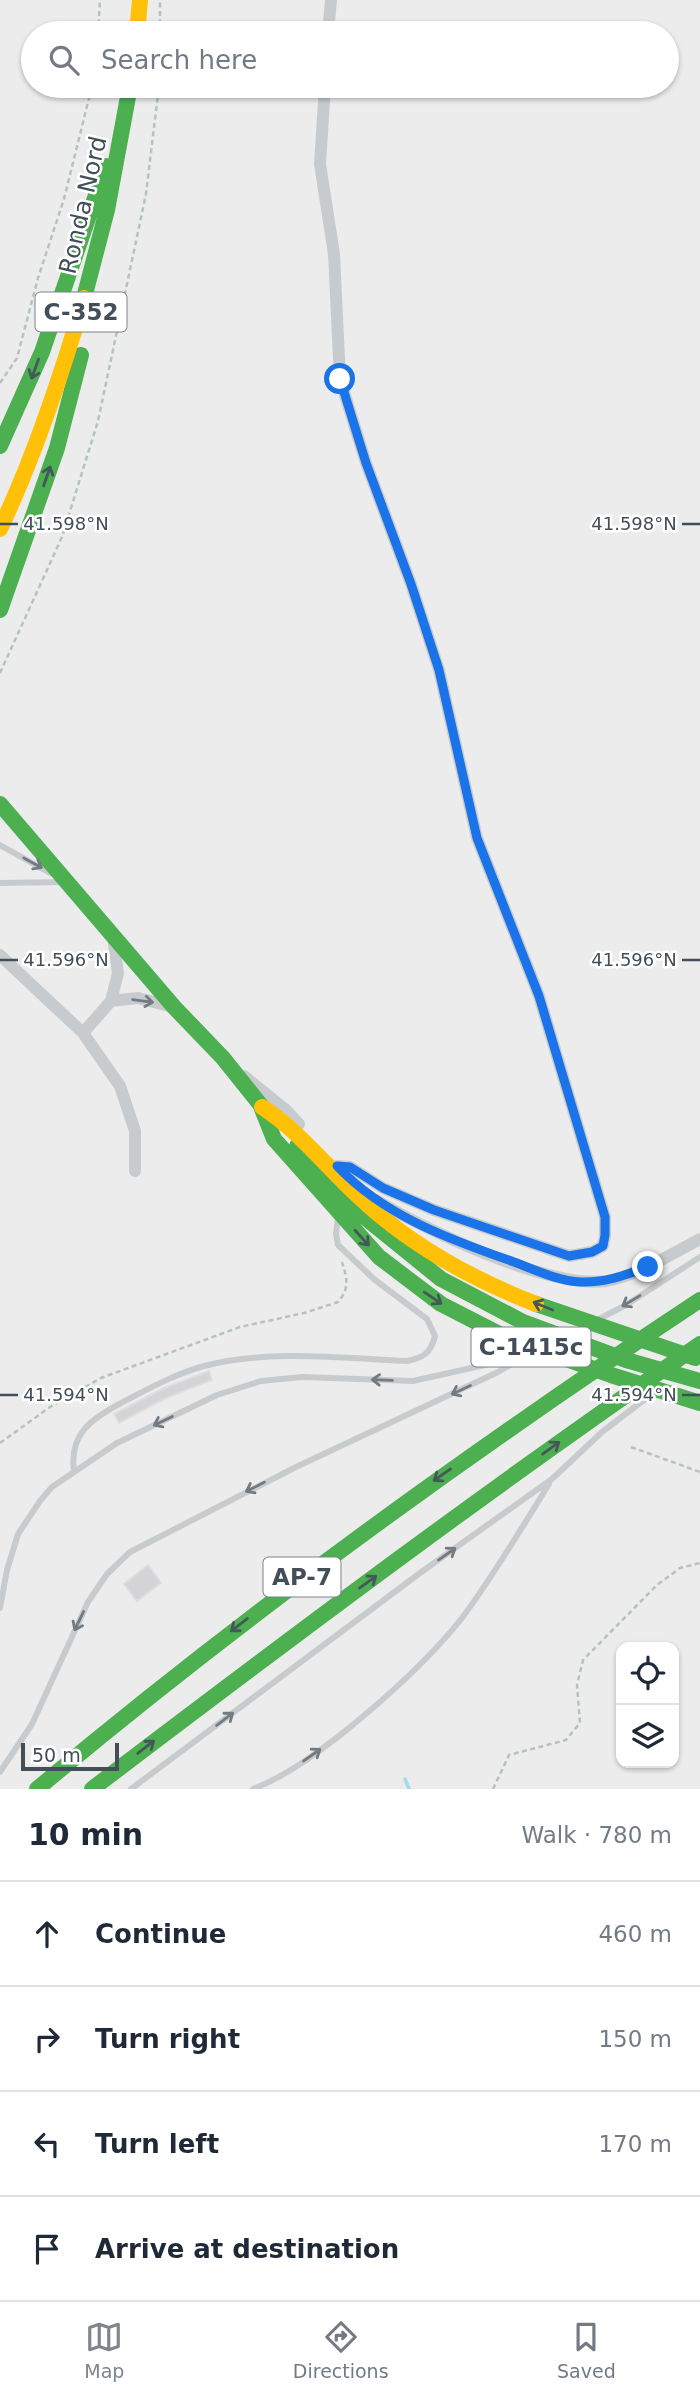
<!DOCTYPE html>
<meta charset="utf-8">
<style>
:root{--surface:#fff;--page:#f2f2f3;--text:#1f2937;--muted:#747a83;--line:#e0e1e3;--accent:#7e858c}
body{margin:0;font-family:"DejaVu Sans",sans-serif;background:var(--page);color:var(--text)}
.controls{position:absolute;right:21px;bottom:21px;display:grid;overflow:hidden;border-radius:14px;box-shadow:0 2px 5px #0004}
.controls button{width:63px;height:63px;display:grid;place-items:center;padding:0;border:0;border-bottom:2px solid var(--line);background:var(--surface);color:var(--text);font:35px sans-serif}
.scale{position:absolute;left:21px;bottom:18px;width:98px;box-sizing:border-box;padding-left:7px;border:4px solid #434e59;border-top:0;font-size:19px;line-height:24px;white-space:nowrap;color:#434e59;-webkit-text-stroke:5px #fff;paint-order:stroke}
.stop{position:absolute;width:21px;height:21px;margin:-16px;border:5px solid #1a73e8;border-radius:50%;background:#fff}
.stop.end{background:#1a73e8;border-color:#fff;box-shadow:0 2px 7px #0008}
.list{margin:0;padding:0;list-style:none}
h2{display:flex;justify-content:space-between;align-items:center;height:91px;margin:0;padding:0 28px;font-size:30px}
h2 small{font-size:23px;font-weight:400;color:var(--muted)}
.list li{display:grid;grid-template-columns:46px 1fr auto;gap:21px;align-items:center;box-sizing:border-box;height:105px;padding:0 28px;border-top:2px solid var(--line)}
.list b{display:block;font-size:26px;white-space:nowrap}
.list em{font-size:23px;font-style:normal;color:var(--muted)}
.icon{flex:none;width:38px;height:38px;fill:none;stroke:currentColor;stroke-width:2;stroke-linecap:round;stroke-linejoin:round}
.map{position:relative;flex:none;width:700px;height:1789px;overflow:hidden}
.search{position:absolute;background:var(--surface);box-shadow:0 2px 5px #0004;left:21px;right:21px;top:21px;height:77px;display:flex;align-items:center;gap:18px;box-sizing:border-box;padding:0 24px;border-radius:38px;color:var(--muted);font-size:26px}
.sheet{height:511px;background:var(--surface)}
nav{display:flex;justify-content:space-around;align-items:center;box-sizing:border-box;height:98px;border-top:2px solid var(--line);background:var(--surface);font-size:19px;color:var(--muted)}
nav a{display:grid;justify-items:center;gap:4px}
nav .on{color:var(--accent)}
.map>svg:first-child{display:block}
.lines{fill:none;stroke-linecap:round;stroke-linejoin:round}
.stream{stroke:#a2dced;stroke-width:3.5}
.building{fill:#d4d4d7;stroke:#dededf;stroke-width:2}
.path{stroke:#b5c2be;stroke-width:2.5;stroke-dasharray:5 3.5;stroke-linecap:butt}
.lane{stroke:#c8cbcd;stroke-width:6}
.street{stroke:#c8cbcd;stroke-width:12}
.fast{stroke:#4caf50;stroke-width:16}
.slow{stroke:#ffc107;stroke-width:16}
.oneway{stroke:#445858}
.oneway2{stroke:#727a82}
.route{stroke:#1a73e8;stroke-width:9}
.ticks{fill:none;stroke:#434e59;stroke-width:2.5}
.labels{text-anchor:middle;stroke-width:5;stroke-linejoin:round;paint-order:stroke}
.shield{fill:#fff;stroke:#7b838b;stroke-width:2}
.shield-label{font-size:23px;font-weight:bold;fill:#434e59}
.street-label{font-size:24px;fill:#434e59;stroke:#fff}
.ticks-label{font-size:18px;text-anchor:middle;fill:#434e59;stroke:#fff;stroke-width:5;stroke-linejoin:round;paint-order:stroke}
</style>
<div class="map">
<svg width="700" height="1789" viewBox="0 0 700 1789">
<rect width="100%" height="100%" fill="#edecec"/>
<g class="lines">
<!-- stream -->
<path class="stream" d="M405 1779 409 1789"/>
</g>
<!-- building -->
<path class="building" d="M209 1371 212 1380 166 1398 119 1423 114 1414 164 1388Z
M148 1565 161 1583 137 1601 124 1584Z"/>
<g class="lines">
<!-- path -->
<path class="path" d="M98 33 100 0
M160 33V0
M0 383 17 358 38 278 64 199 92 86
M0 673 62 537 98 421 146 194 159 86
M0 1443 50 1407 101 1378 240 1327 304 1313 338 1302C350 1288 347 1278 342 1262
M631 1447 700 1472
M493 1789 509 1755 566 1740 580 1723 577 1685 583 1660 657 1585 680 1568 700 1563"/>
<!-- lane -->
<path class="lane" d="M0 845 50 873
M0 883 63 882
M597 1320 626 1305 700 1257
M74 1471C69 1434 91 1419 121 1403 148 1389 175 1374 204 1366 269 1349 341 1358 407 1361 423 1358 431 1353 435 1336L427 1319 375 1280 338 1245 336 1234 338 1218
M0 1608 7 1570 18 1534 40 1501 52 1487 117 1443 217 1395 261 1381 302 1377 413 1381 516 1358
M0 1772 32 1724 88 1602 107 1574 130 1552 296 1467 498 1372 534 1351
M131 1789 420 1573 552 1479 602 1432 653 1393
M253 1789C284 1777 313 1756 339 1736 383 1701 427 1662 462 1618 494 1575 521 1529 549 1484"/>
<!-- street -->
<path class="street" d="M328 33 331 0
M325 86 320 164 334 254 340 379 366 463 411 584 439 670 477 838 539 996 605 1217V1235L603 1246 592 1252 569 1256 434 1210 383 1188 350 1167 337 1166
M0 955 83 1033 120 1086 135 1131V1171
M111 1001 138 998 173 1007
M83 1033 111 1001 118 973 113 937
M244 1076 286 1110 299 1124
M376 1200C425 1230 557 1293 612 1280 643 1272 672 1254 700 1239"/>
<!-- fast -->
<path class="fast" d="M84 298 107 210 130 86
M0 446 42 352 106 166
M0 610 57 448 81 355
M0 804 174 1007 223 1058 271 1118
M262 1109 274 1139 379 1257 441 1304 507 1338 611 1375 700 1403
M297 1146 351 1206 441 1279 523 1322 626 1360 700 1381
M536 1304 695 1358
M37 1789C248 1612 470 1452 700 1300
M92 1789C292 1637 493 1486 700 1344"/>
<!-- slow -->
<path class="slow" d="M137 33 140 0
M0 529C35 455 61 377 84 298
M262 1107C299 1131 325 1165 357 1195 407 1243 472 1279 536 1304"/>
</g>
<!-- one-way arrows -->
<defs><path id="oneway-shaft" d="M-6 0H5M1.5-3L5.5 0L1.5 3" fill="none" stroke-width="1.6" stroke-linecap="round" stroke-linejoin="round" transform="scale(1.75)"/></defs>
<g class="oneway">
<use href="#oneway-shaft" transform="translate(35 369) rotate(110)"/>
<use href="#oneway-shaft" transform="translate(47 476) rotate(-71)"/>
<use href="#oneway-shaft" transform="translate(362 1238) rotate(48)"/>
<use href="#oneway-shaft" transform="translate(433 1298) rotate(34)"/>
<use href="#oneway-shaft" transform="translate(543 1306) rotate(-158)"/>
<use href="#oneway-shaft" transform="translate(551 1448) rotate(-36)"/>
<use href="#oneway-shaft" transform="translate(442 1475) rotate(145)"/>
<use href="#oneway-shaft" transform="translate(368 1582) rotate(-36)"/>
<use href="#oneway-shaft" transform="translate(239 1625) rotate(142)"/>
<use href="#oneway-shaft" transform="translate(146 1747) rotate(-38)"/>
</g>
<g class="oneway2">
<use href="#oneway-shaft" transform="translate(33 863) rotate(29)"/>
<use href="#oneway-shaft" transform="translate(143 1001) rotate(8)"/>
<use href="#oneway-shaft" transform="translate(631 1301) rotate(149)"/>
<use href="#oneway-shaft" transform="translate(382 1380) rotate(-178)"/>
<use href="#oneway-shaft" transform="translate(461 1390) rotate(155)"/>
<use href="#oneway-shaft" transform="translate(163 1421) rotate(154)"/>
<use href="#oneway-shaft" transform="translate(255 1487) rotate(153)"/>
<use href="#oneway-shaft" transform="translate(447 1554) rotate(-35)"/>
<use href="#oneway-shaft" transform="translate(79 1621) rotate(116)"/>
<use href="#oneway-shaft" transform="translate(225 1719) rotate(-37)"/>
<use href="#oneway-shaft" transform="translate(312 1755) rotate(-35)"/>
</g>
<g class="lines">
<!-- route -->
<path class="route" d="M340 379 366 463 411 584 439 670 477 838 539 996 605 1217V1235L603 1246 592 1252 569 1256 434 1210 383 1188 350 1167 337 1166C384 1216 451 1240 514 1262 535 1270 558 1281 581 1282 605 1283 626 1275 648 1267"/>
</g>
<!-- ticks -->
<path class="ticks" d="M0 524H18M682 524H700M0 960H18M682 960H700M0 1395H18M682 1395H700"/>
<g class="labels">
<!-- shield labels -->
<g class="shield">
<rect x="35.5" y="292.5" width="91" height="39" rx="5"/>
<rect x="471.5" y="1327.5" width="119" height="39" rx="5"/>
<rect x="263.5" y="1557.5" width="77" height="39" rx="5"/>
</g>
<g class="shield-label">
<text x="81" y="320">C-352</text>
<text x="531" y="1355">C-1415c</text>
<text x="302" y="1585">AP-7</text>
</g>
<!-- street labels -->
<g class="street-label">
<text transform="translate(83 205) rotate(-77)" y="8">Ronda Nord</text>
</g>
</g>
<g class="ticks-label">
<text x="66" y="530">41.598°N</text>
<text x="634" y="530">41.598°N</text>
<text x="66" y="966">41.596°N</text>
<text x="634" y="966">41.596°N</text>
<text x="66" y="1401">41.594°N</text>
<text x="634" y="1401">41.594°N</text>
</g>
</svg>
<div class="controls">
<button><svg class="icon" aria-label="locate" viewBox="0 0 24 24"><circle cx="12" cy="12" r="6"/><path d="M12 2v4M12 18v4M2 12h4M18 12h4"/></svg></button>
<button><svg class="icon" aria-label="layers" viewBox="0 0 24 24"><path d="M12 4l9 5-9 5-9-5zM3 14l9 5 9-5"/></svg></button>
</div>
<div class="scale">50 m</div>
<div class="stop" style="left:340px;top:379px"></div>
<div class="stop end" style="left:648px;top:1267px"></div>
<div class="search"><svg class="icon" aria-label="search" viewBox="0 0 24 24"><circle cx="10" cy="10" r="6"/><path d="M15 15l6 6"/></svg>Search here</div>
</div>
<section class="sheet">
<h2>10 min<small>Walk · 780 m</small></h2>
<ul class="list">
<li><svg class="icon" aria-label="ahead" viewBox="0 0 24 24"><path d="M12 20V5M6 11l6-6 6 6"/></svg><div><b>Continue</b></div><em>460 m</em></li>
<li><svg class="icon" aria-label="right" viewBox="0 0 24 24"><path d="M7 20v-9h11M14 6l5 5-5 5"/></svg><div><b>Turn right</b></div><em>150 m</em></li>
<li><svg class="icon" aria-label="left" viewBox="0 0 24 24"><path d="M17 20v-9H6M10 6l-5 5 5 5"/></svg><div><b>Turn left</b></div><em>170 m</em></li>
<li><svg class="icon" aria-label="arrive" viewBox="0 0 24 24"><path d="M6 21V4h12l-3 4 3 4H6"/></svg><div><b>Arrive at destination</b></div></li>
</ul>
</section>
<nav>
<a class="on"><svg class="icon" aria-label="map" viewBox="0 0 24 24"><path d="M3 6l6-2 6 2 6-2v14l-6 2-6-2-6 2zM9 4v14M15 6v14"/></svg>Map</a>
<a><svg class="icon" aria-label="directions" viewBox="0 0 24 24"><path d="M12 3l9 9-9 9-9-9zM9 14v-3h6M13 9l2 2-2 2"/></svg>Directions</a>
<a><svg class="icon" aria-label="saved" viewBox="0 0 24 24"><path d="M7 4h10v16l-5-4-5 4z"/></svg>Saved</a>
</nav>
